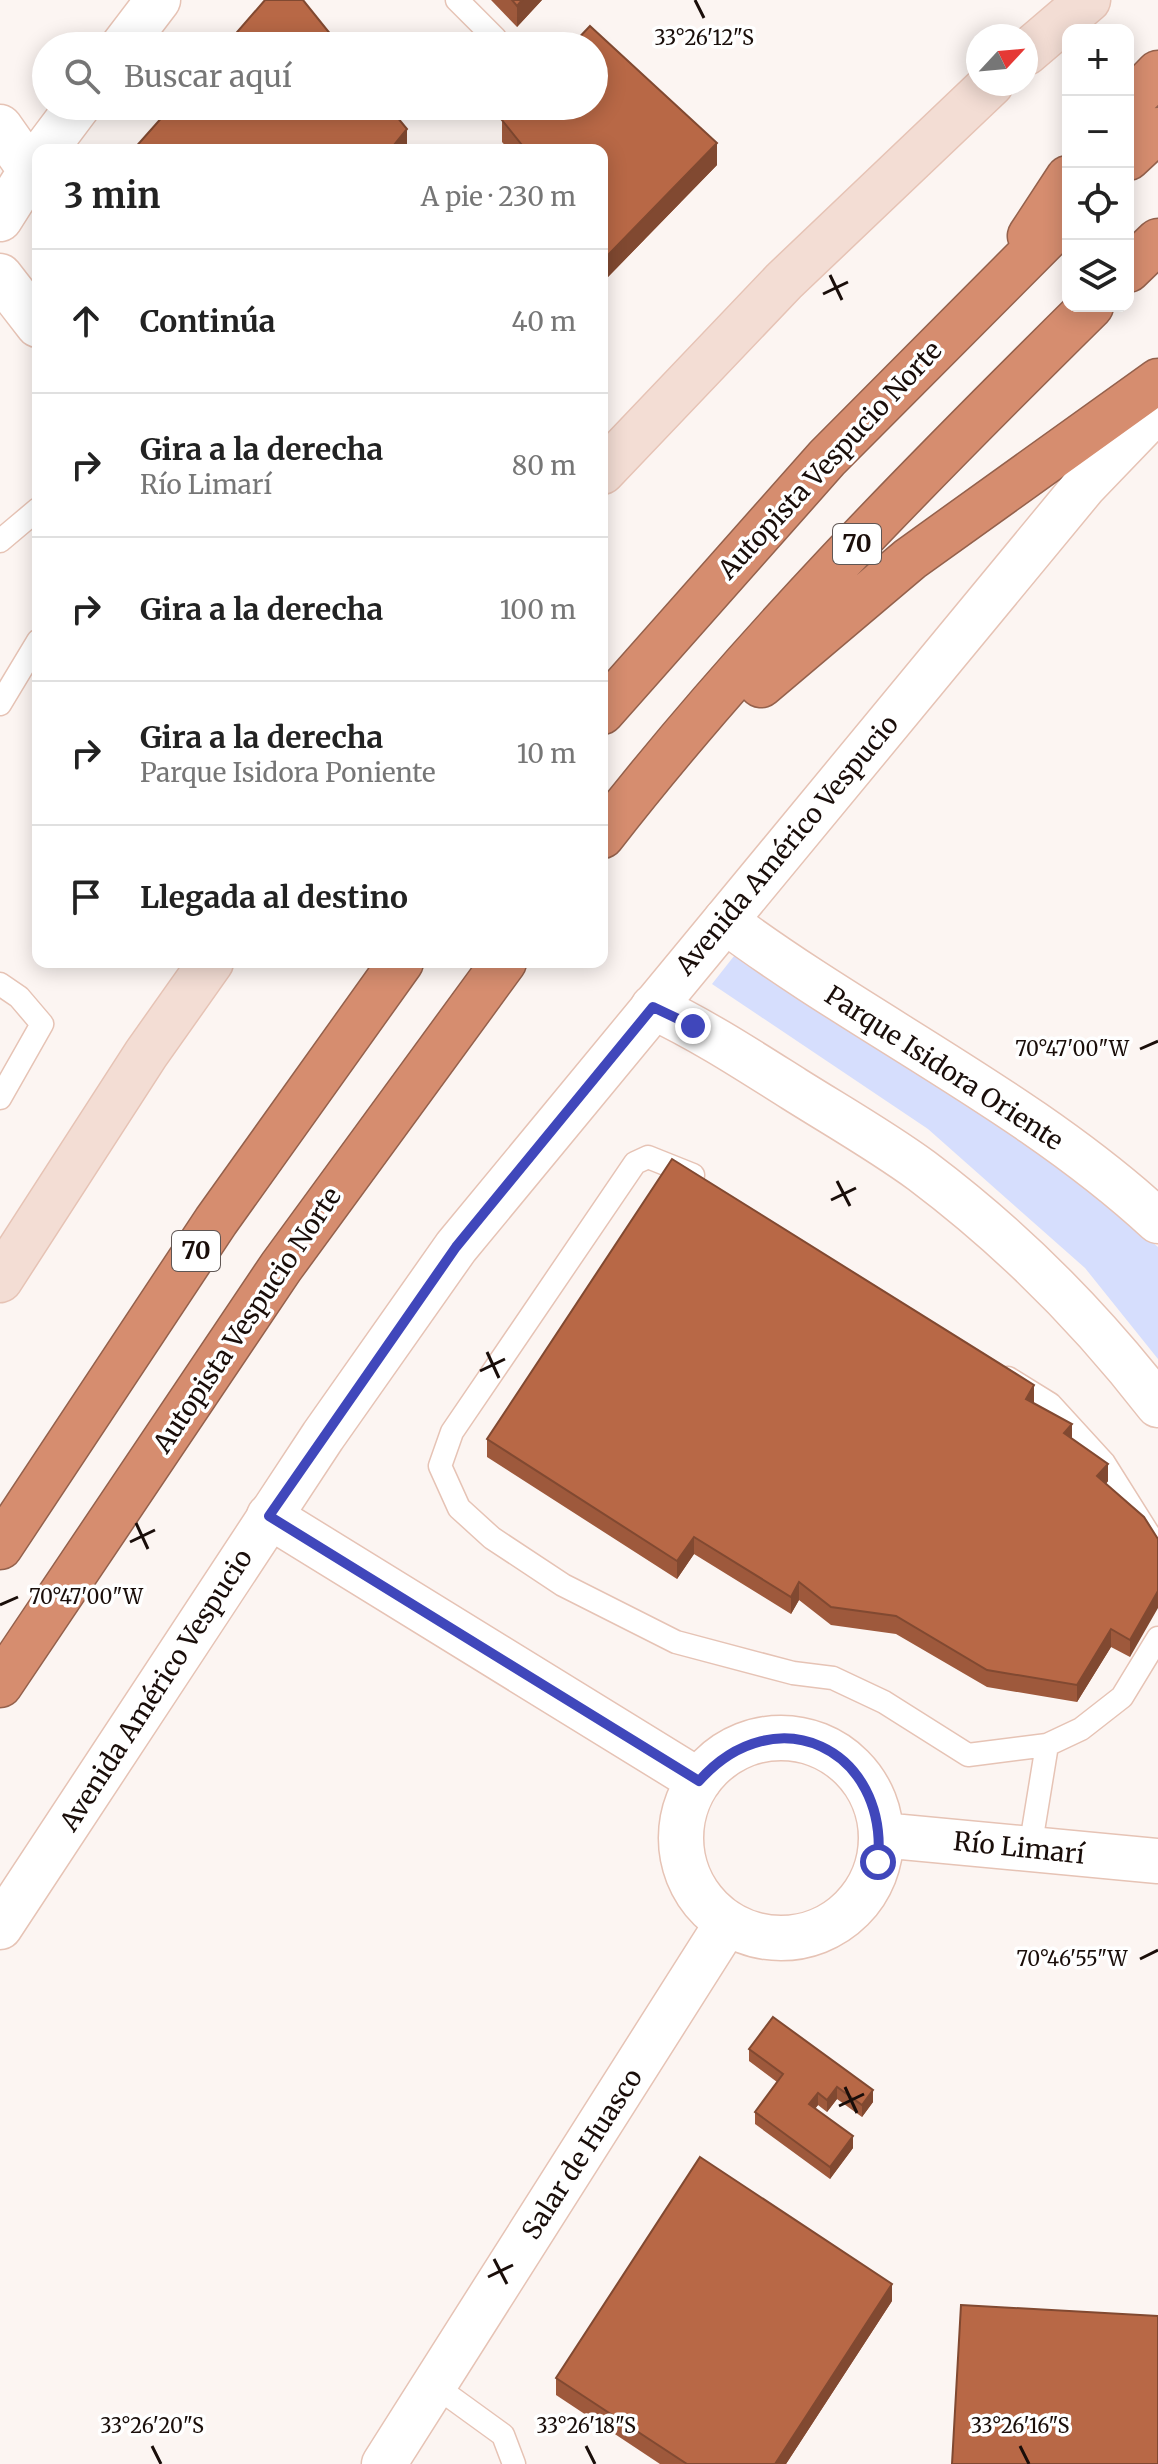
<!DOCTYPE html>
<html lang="es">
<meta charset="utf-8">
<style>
:root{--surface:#fff;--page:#f2f2f2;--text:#222;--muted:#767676;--line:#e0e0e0}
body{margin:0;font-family:Merriweather,serif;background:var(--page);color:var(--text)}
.controls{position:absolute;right:24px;top:24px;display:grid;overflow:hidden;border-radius:16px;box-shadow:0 4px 20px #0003}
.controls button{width:72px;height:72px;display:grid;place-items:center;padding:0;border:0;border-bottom:2px solid var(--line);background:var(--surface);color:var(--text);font:40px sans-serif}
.compass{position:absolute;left:966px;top:24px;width:72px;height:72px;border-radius:50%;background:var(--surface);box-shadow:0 4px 20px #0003;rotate:64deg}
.stop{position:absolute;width:24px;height:24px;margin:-18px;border:6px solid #4047bb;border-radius:50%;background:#fff}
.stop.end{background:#4047bb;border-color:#fff;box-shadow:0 2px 8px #0008}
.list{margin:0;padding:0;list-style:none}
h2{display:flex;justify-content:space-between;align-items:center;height:104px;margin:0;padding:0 32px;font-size:34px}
h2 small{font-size:26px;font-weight:400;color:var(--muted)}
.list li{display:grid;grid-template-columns:52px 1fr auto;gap:24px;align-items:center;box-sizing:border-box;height:144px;padding:0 32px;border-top:2px solid var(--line)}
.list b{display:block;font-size:30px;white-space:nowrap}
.list p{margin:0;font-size:26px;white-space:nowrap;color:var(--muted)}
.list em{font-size:26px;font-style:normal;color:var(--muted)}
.icon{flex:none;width:44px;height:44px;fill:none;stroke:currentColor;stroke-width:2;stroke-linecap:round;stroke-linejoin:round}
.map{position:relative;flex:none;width:1158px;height:2464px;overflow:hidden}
.search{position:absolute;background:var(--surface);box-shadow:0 4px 20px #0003;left:32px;top:32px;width:576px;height:88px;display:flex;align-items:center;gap:20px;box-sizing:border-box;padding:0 28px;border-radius:44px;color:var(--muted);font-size:30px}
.panel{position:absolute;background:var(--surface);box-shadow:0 4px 20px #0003;left:32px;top:144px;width:576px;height:824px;border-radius:16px}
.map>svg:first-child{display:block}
.green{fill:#d6defd}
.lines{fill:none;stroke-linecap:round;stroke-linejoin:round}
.service-casing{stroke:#e6c3b5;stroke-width:25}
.minor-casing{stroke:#e6c3b5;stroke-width:47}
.tertiary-casing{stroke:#e6c3b5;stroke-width:47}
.secondary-casing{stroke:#e6c3b5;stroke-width:47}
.motorway-casing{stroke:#94614c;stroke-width:47}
.service{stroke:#fff;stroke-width:22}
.minor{stroke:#fff;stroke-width:44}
.tertiary{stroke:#fff;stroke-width:44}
.secondary{stroke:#f3ddd4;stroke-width:44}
.motorway{stroke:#d68d6f;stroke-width:44}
.wall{fill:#9e593c}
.shaded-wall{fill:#814931}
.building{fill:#b86846;stroke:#814931;stroke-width:2}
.route{stroke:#4047bb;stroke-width:10}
.ticks{fill:none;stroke:#1a0e0a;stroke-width:3}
.labels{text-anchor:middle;stroke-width:7;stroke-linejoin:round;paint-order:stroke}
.shield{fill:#fff;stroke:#5f5654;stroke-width:2}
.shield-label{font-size:24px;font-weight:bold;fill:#1a0e0a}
.street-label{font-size:26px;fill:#1a0e0a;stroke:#fff}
.ticks-label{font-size:20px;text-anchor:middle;fill:#1a0e0a;stroke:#fff;stroke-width:7;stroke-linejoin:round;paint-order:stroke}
</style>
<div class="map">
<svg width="1158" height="2464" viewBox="0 0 1158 2464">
<rect width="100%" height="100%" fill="#fcf5f2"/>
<!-- green -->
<path class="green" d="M738 951C883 1042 1028 1134 1158 1247V1359L1085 1268 928 1129 712 984Z"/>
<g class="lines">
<!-- service casing -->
<g class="service-casing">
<path id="service" d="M457 0 495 38
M0 541 38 509
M0 704 38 641
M0 984 19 997 42 1024 0 1098
M693 1175 648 1157 635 1163 452 1432 440 1466 459 1508 492 1538 563 1585 676 1642 793 1673 833 1678 884 1702 968 1755 1047 1745 1081 1729 1122 1697 1158 1638
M1008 1378 1050 1404 1104 1463 1158 1549
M1030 1849 1047 1745
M434 2385 503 2435 514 2464"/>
</g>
<!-- minor casing -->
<g class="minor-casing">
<path id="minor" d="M123 46 158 0
M0 127 38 181
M45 150 78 106
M0 219 38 159
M0 276 38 325
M725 921C865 1025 1029 1102 1158 1221
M653 1007C702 1030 748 1060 794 1089 837 1116 881 1141 922 1171 1011 1238 1090 1317 1158 1405
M269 1516 699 1781
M681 1838a100 100 0 1 1 200 0a100 100 0 1 1-200 0Z
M881 1835 1158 1861
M384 2464 727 1923"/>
</g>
<!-- tertiary casing -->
<g class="tertiary-casing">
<path id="tertiary" d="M0 1927 323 1436 456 1247 1084 486 1158 409"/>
</g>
<!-- secondary casing -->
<g class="secondary-casing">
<path id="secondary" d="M1026 53 1088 0
M602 472 784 281 991 84
M0 1280 146 1054 211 962"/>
</g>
<!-- motorway casing -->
<g class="motorway-casing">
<path id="motorway" d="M1128 104 1158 73
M1128 158 1158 130
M1030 236 1068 178
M1128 270 1158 241
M761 685 910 559 1158 381
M602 712 827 458 1068 216
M602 836C749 647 921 474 1091 306
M0 1547 216 1221 401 962
M0 1685 281 1267 504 962"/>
</g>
<!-- service -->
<use href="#service" class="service"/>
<!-- minor -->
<use href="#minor" class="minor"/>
<!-- tertiary -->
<use href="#tertiary" class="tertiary"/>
<!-- secondary -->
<use href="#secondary" class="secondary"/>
<!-- motorway -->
<use href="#motorway" class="motorway"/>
</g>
<!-- wall -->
<path class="wall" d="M491 0H542L517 27Z
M502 120 717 165 608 277 602 269V150H509L502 142Z
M1034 1402 1033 1403 1072 1439 1108 1481 1106 1484 1144 1517 1130 1657 1111 1647 1077 1702 987 1687 896 1634 831 1625 799 1600 791 1614 694 1554 677 1579 487 1457V1439Z
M749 2049 873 2102 862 2117 837 2099 827 2112 818 2105 815 2109 853 2148 830 2179 755 2124V2112L777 2082 749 2061Z
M892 2301 786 2464H660L556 2395V2378Z"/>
<!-- shaded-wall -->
<path class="shaded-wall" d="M522 0H542L517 27V6Z
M407 129V147L404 150H390Z
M717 143V165L608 277V255Z
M1034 1385V1402L1026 1416V1399Z
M1072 1424V1441L1064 1433Z
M1108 1464V1481L1097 1494V1476Z
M694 1537V1554L677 1579V1561Z
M799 1582V1600L791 1614V1597Z
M1158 1591V1608L1130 1657V1640Z
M1111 1629V1647L1077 1702V1685Z
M837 2087V2099L827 2112V2100Z
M873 2090V2102L862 2117V2105Z
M818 2093V2105L809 2116V2104Z
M853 2136V2148L830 2179V2167Z
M892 2284V2301L786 2464H775Z"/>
<!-- building -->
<path class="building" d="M265 0H303L340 46H225Z
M512 0H522L517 6Z
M590 26 717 143 608 255 602 247V150H526L502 120 516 106H594V46H571Z
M172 106H388L407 129 390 150H133Z
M672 1159 1034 1385 1026 1399 1072 1424 1064 1433 1108 1464 1097 1476 1144 1517 1158 1539V1591L1130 1640 1111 1629 1077 1685 987 1670 896 1616 831 1607 799 1582 791 1597 694 1537 677 1561 487 1439Z
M773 2017 873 2090 862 2105 837 2087 827 2100 818 2093 809 2104 853 2136 830 2167 755 2112 783 2074 749 2049Z
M700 2157 892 2284 775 2464H687L556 2378Z
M961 2305 1158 2316V2464H952Z"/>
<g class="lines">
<!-- route -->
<path class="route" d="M693 1026 653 1007 456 1247 269 1516 699 1781C775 1695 889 1748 878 1862"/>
</g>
<!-- ticks -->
<path class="ticks" d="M695 0 704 18M830 275 842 300M823 294 848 282M1140 1049 1158 1041M837 1181 850 1206M831 1200 856 1188M487 1352 499 1378M480 1371 505 1359M136 1523 148 1549M130 1542 155 1530M0 1605 18 1597M1140 1959 1158 1950M845 2087 857 2113M839 2106 864 2094M494 2259 507 2284M488 2277 513 2265M152 2446 161 2464M586 2446 595 2464M1020 2446 1029 2464"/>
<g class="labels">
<!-- shield labels -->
<g class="shield">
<rect x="833" y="524" width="48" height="40" rx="6"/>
<rect x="172" y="1231" width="48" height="40" rx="6"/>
</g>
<g class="shield-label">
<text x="857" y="552">70</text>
<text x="196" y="1259">70</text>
</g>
<!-- street labels -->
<g class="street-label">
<text transform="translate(830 460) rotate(-47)" y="9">Autopista Vespucio Norte</text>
<text transform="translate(787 845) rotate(-50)" y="9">Avenida Américo Vespucio</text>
<text transform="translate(944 1068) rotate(33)" y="9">Parque Isidora Oriente</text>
<text transform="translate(247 1320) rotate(-56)" y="9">Autopista Vespucio Norte</text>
<text transform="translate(156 1690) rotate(-57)" y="9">Avenida Américo Vespucio</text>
<text transform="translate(1019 1848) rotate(6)" y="9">Río Limarí</text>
<text transform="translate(582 2154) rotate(-57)" y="9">Salar de Huasco</text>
</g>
</g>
<g class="ticks-label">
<text x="704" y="45">33°26'12"S</text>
<text x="1072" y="1056">70°47'00"W</text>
<text x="86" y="1604">70°47'00"W</text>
<text x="1072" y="1966">70°46'55"W</text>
<text x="152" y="2433">33°26'20"S</text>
<text x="586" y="2433">33°26'18"S</text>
<text x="1020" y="2433">33°26'16"S</text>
</g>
</svg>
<div class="controls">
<button>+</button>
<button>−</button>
<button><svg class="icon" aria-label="locate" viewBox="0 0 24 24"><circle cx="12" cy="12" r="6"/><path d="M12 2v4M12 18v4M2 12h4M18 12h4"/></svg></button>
<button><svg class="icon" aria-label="layers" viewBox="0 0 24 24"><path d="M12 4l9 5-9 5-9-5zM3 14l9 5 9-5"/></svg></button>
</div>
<svg class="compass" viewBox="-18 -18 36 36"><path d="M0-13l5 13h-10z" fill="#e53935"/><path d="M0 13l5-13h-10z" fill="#767676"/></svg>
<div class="stop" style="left:878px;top:1862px"></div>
<div class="stop end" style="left:693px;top:1026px"></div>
<div class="search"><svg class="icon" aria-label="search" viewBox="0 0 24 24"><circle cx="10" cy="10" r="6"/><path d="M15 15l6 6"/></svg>Buscar aquí</div>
<section class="panel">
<h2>3 min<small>A pie · 230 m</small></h2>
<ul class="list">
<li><svg class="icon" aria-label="ahead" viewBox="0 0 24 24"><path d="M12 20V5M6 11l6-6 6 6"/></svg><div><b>Continúa</b></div><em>40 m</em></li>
<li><svg class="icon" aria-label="right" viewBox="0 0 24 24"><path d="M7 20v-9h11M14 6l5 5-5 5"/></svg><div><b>Gira a la derecha</b><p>Río Limarí</p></div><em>80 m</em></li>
<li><svg class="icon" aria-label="right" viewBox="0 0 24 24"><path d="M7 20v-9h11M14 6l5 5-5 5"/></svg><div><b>Gira a la derecha</b></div><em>100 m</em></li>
<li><svg class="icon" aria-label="right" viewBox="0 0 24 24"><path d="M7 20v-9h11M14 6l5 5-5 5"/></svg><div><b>Gira a la derecha</b><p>Parque Isidora Poniente</p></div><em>10 m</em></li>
<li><svg class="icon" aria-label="arrive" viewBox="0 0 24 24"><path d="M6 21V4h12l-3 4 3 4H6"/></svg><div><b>Llegada al destino</b></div></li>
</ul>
</section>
</div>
